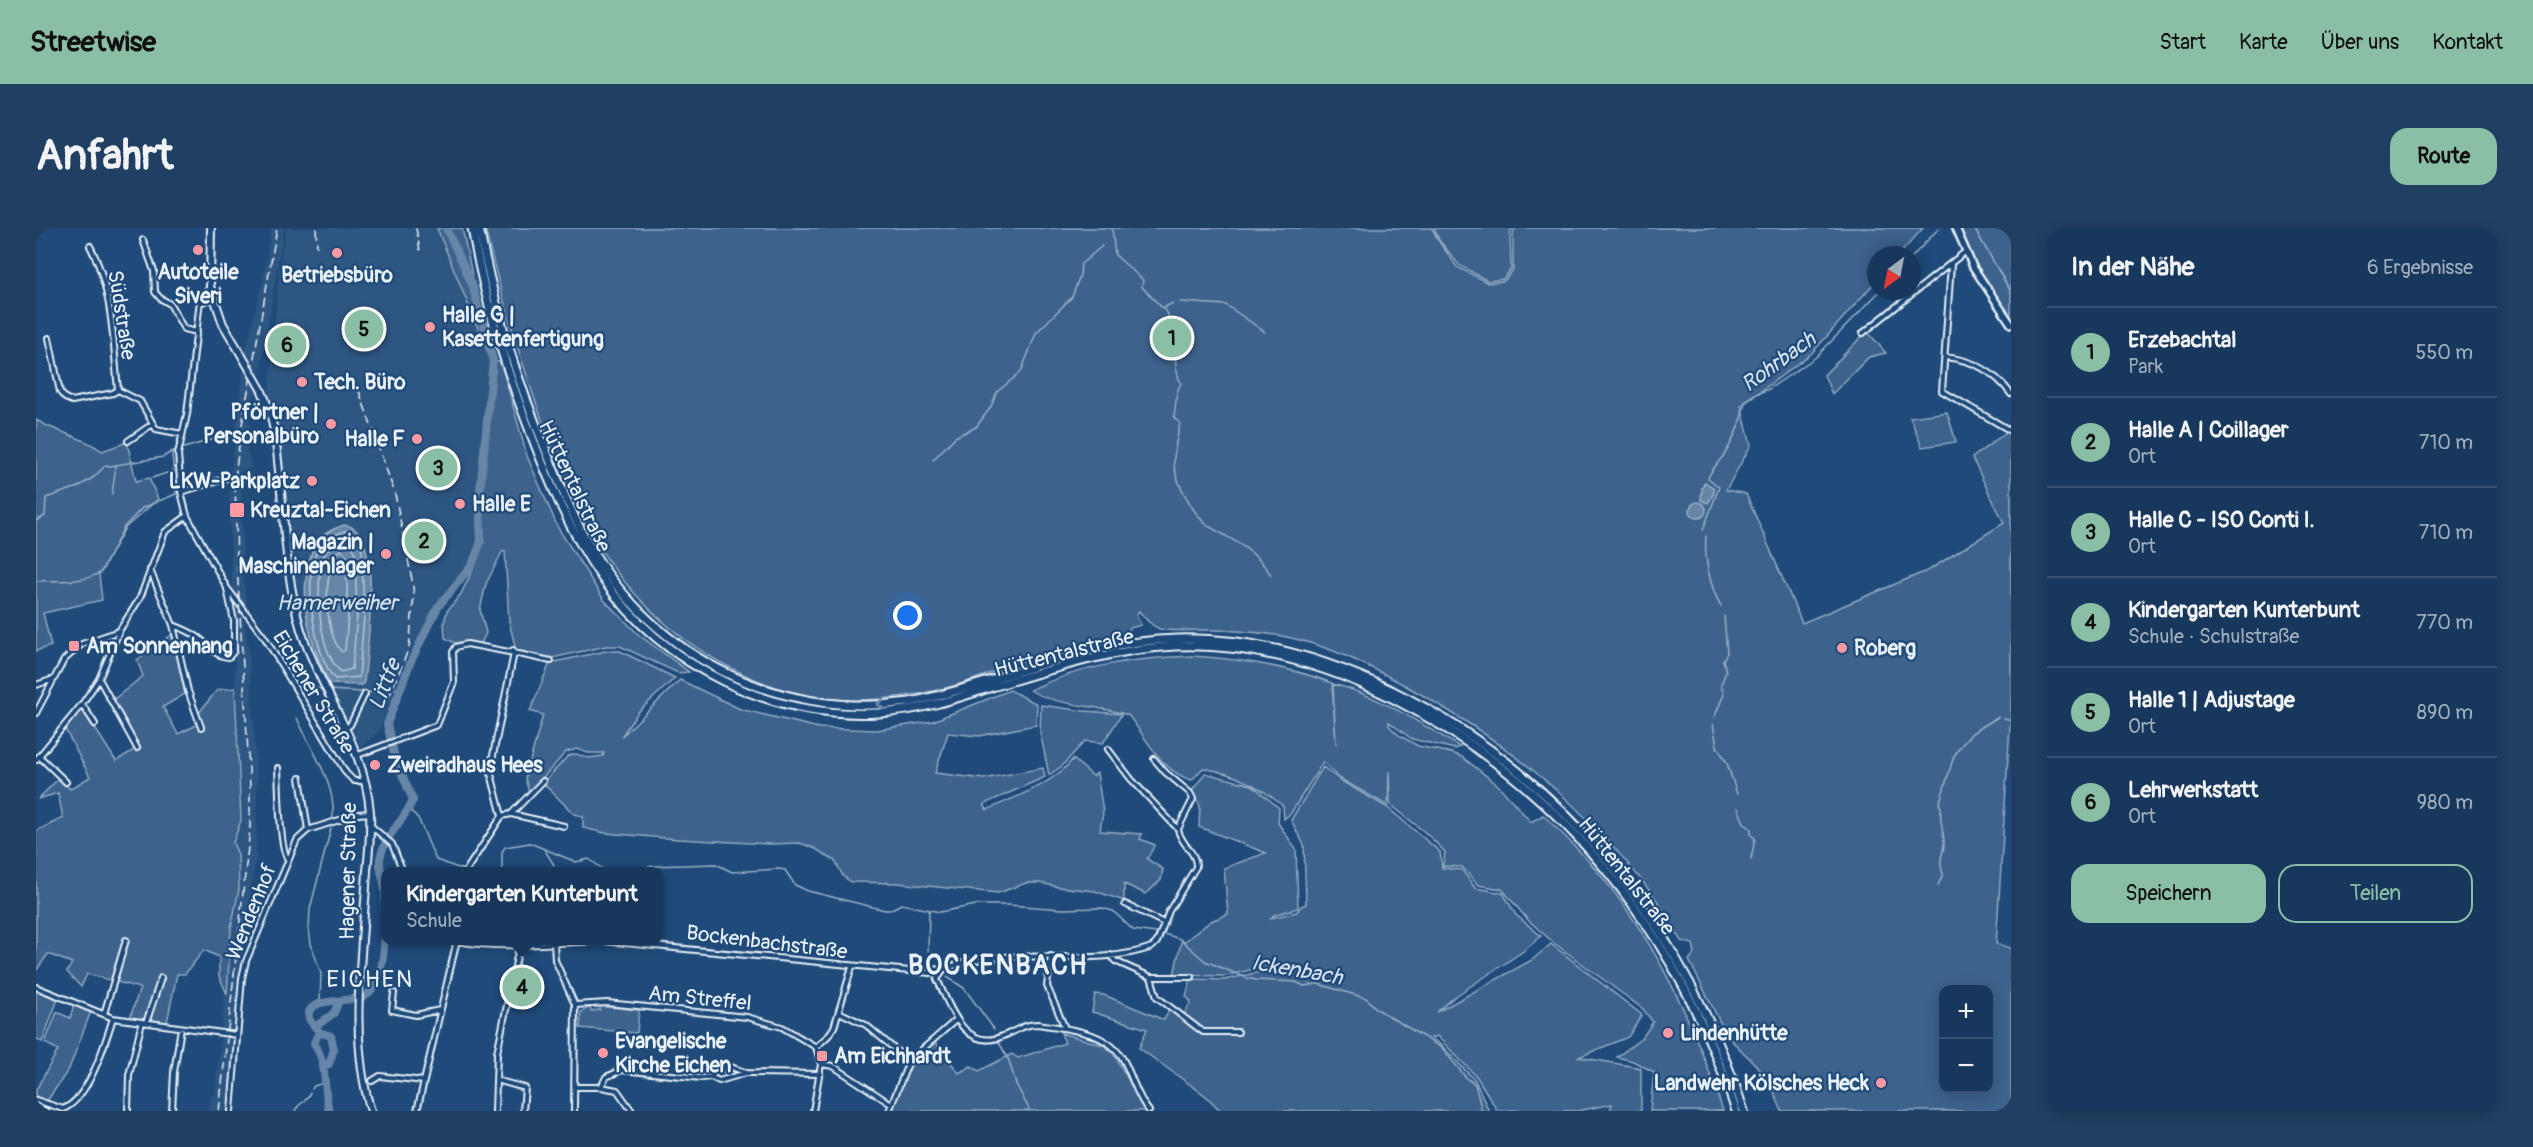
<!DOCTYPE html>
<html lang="de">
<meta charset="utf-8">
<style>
:root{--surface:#17385c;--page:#203f62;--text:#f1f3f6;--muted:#9eacbb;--line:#365272;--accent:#8abfa5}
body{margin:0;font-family:Pangolin,sans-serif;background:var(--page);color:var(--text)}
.controls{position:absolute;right:18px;bottom:18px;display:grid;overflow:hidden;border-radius:12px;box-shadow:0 3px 15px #0003}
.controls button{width:54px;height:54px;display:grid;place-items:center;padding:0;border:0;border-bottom:2px solid var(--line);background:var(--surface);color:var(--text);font:30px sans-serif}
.compass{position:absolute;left:1831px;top:18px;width:54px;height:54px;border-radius:50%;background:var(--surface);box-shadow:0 3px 15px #0003;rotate:212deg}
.you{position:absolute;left:872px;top:388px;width:21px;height:21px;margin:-15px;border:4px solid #fff;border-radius:50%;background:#1a73e8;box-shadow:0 0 0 9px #1a73e833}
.badge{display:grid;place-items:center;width:39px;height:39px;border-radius:50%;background:var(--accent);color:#111;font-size:20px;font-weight:700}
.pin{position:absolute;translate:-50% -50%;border:3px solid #fff;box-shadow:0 2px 6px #0006}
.popup{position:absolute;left:345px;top:639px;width:282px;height:78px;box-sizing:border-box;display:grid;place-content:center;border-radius:12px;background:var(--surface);filter:drop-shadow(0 2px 4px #0005);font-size:20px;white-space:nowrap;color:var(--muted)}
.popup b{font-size:22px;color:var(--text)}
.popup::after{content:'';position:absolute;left:50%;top:100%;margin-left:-12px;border:12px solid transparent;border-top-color:var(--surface)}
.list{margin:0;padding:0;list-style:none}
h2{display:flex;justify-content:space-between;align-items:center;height:78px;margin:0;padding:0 24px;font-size:26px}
h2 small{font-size:20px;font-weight:400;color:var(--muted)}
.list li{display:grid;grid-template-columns:39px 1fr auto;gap:18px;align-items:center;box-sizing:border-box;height:90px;padding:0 24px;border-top:2px solid var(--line)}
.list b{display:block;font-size:22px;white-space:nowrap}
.list p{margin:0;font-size:20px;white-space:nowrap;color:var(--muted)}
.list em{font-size:20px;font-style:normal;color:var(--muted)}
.actions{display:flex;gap:12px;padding:18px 24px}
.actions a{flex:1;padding:14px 0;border:2px solid var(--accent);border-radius:18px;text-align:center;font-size:21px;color:var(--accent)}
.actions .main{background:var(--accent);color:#111}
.map{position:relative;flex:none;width:1975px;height:883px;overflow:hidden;border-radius:18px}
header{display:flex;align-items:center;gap:36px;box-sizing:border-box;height:84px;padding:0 30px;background:var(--accent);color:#111}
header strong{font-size:28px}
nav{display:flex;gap:33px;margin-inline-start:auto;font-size:21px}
.intro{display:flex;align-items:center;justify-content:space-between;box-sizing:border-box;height:144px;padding:0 36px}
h1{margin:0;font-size:42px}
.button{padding:15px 27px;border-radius:18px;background:var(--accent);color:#111;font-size:21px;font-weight:700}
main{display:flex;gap:36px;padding:0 36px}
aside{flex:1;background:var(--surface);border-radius:18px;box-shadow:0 3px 15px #0003}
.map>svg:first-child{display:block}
.built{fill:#2e5683}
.green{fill:#3c628c;stroke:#92aac2;stroke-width:1.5;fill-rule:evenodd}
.water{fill:#6685a7;stroke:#9ab0c7;stroke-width:1.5}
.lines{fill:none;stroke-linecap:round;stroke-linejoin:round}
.shore{stroke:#b4c6d8;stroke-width:1.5}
.stream{stroke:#9ab0c7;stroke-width:1.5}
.river{stroke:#6685a7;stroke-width:8}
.street-casing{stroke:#e8f1f8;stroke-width:8}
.secondary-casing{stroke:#e8f1f8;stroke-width:10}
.primary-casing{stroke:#e8f1f8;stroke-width:10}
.highway-casing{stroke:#e8f1f8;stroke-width:11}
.street{stroke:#1f4a7a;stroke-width:4}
.secondary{stroke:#1f4a7a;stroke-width:5}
.primary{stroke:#1f4a7a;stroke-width:6}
.highway{stroke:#1f4a7a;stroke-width:7}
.rail{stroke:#e8f1f8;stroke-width:1.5;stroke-dasharray:9 4.5;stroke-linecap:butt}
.primary-bridge-casing{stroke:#e8f1f8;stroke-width:10;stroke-linecap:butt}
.primary-bridge{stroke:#1f4a7a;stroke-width:6}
.oneway{stroke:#6f8dac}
.poi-dot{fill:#ff9aa2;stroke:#1f4a7a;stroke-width:2}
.labels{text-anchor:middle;stroke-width:4.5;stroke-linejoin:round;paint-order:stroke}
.poi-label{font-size:21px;font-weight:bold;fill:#e8f1f8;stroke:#1f4a7a;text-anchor:start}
.street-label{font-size:21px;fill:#e8f1f8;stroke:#1f4a7a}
.water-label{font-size:22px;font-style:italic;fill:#d4e1ec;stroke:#1f4a7a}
.quarter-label{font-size:24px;letter-spacing:1.5px;fill:#e8f1f8;stroke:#1f4a7a}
.district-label{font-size:27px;font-weight:bold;letter-spacing:1.5px;fill:#e8f1f8;stroke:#1f4a7a}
</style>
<header>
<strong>Streetwise</strong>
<nav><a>Start</a><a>Karte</a><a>Über uns</a><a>Kontakt</a></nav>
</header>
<div class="intro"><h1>Anfahrt</h1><a class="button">Route</a></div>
<main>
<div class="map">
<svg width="1975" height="883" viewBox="0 0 1975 883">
<rect width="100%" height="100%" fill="#1f4a7a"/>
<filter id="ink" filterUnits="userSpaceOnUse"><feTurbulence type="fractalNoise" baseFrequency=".0167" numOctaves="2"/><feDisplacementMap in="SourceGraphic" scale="12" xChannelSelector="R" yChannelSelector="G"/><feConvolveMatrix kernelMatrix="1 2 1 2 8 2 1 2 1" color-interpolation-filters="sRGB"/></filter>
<g filter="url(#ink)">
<!-- built -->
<path class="built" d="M235 0H248L225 139 212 195 215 196 211 224 216 239 205 244 207 347 212 389 208 391 213 426 221 552 220 626 203 755 192 883H173L175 868H179L195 700 203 661 202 627 197 615 205 592 193 276 195 246 209 127 229 42Z
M250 0H401L454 130 444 302 438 334 373 424 343 504 325 519 309 496 288 452 266 393 233 170 243 41Z"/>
<!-- green -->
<path class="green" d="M401 0H426L454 130Z
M449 0H1396L1402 12 1421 39 1452 55 1468 53 1477 42V4L1480 0H1887L1863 27H1840V53L1776 125 1705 178 1715 217 1690 262 1710 266 1766 395 1893 342 1968 295 1936 230 1973 202H1975V482L1960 716 1975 720V883H1746L1737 862 1720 837 1691 808 1653 732 1659 725 1657 716 1645 713C1636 698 1628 681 1617 667 1549 577 1470 513 1372 459 1334 438 1294 418 1251 409 1225 404 1196 402 1169 402 1155 402 1137 404 1124 401 1115 398 1109 390 1103 383L1100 387 1105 397 1093 400V407C1057 412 1023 421 989 432 968 439 948 449 927 455 900 464 872 468 844 471 792 476 741 464 695 440 620 402 565 336 531 260 521 237 514 212 505 189 483 127 464 64 449 0ZM1908 762H1952V860H1908Z
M1398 0H1477L1474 4 1475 41 1467 51 1452 53 1423 37 1403 12Z
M1923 0H1975V90L1944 44Z
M1831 103 1850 125 1833 129 1796 166 1788 147Z
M454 131 465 135 491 228 522 300 568 372 603 407 653 444 642 445 584 418H570L516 430 480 423 473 393 469 323 466 324 450 356 444 382 450 405 445 416 428 413 419 415 409 410 408 395 411 383 425 366 442 330 441 279 451 216Z
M1911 184 1920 214 1886 219 1874 189Z
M0 192C21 205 46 208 66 223L91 214 100 253 113 250 122 271 89 300 63 347 66 372 7 385 15 418 0 423Z
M137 406 149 466 127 479 142 506 165 495 162 486 181 462 199 460 205 592 197 615 202 627 203 661 195 700 191 766 183 748V729L168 722 149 746H141L131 794 94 790 104 760 51 746 45 759 31 744 36 735 12 726 0 743V603L27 590 22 565 2 571 23 550 34 561 54 549 29 501 46 480 80 533 103 519 77 472 107 448 101 432Z
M570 423H584L639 450 602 484 585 509 644 452 704 481 783 500 841 502 897 493 974 462 1001 476 1000 497 943 508 912 505 899 545 948 551 1007 540 1009 549 948 576 951 582C980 568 1017 557 1037 531L1057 548 1061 545 1067 584 1064 603 1106 606 1104 611 1119 617 1111 631 1127 641 1125 652 1110 666 1088 656V673L1059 663 1022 659 1004 655H990L962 665 861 655 815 654 807 648 799 633 780 621 764 615 733 616 642 611 569 605 547 600V588L538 586 507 555 532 528 540 526 552 530 567 528 568 525H552L541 521 530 524 493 565 489 550 507 487 494 483 514 435Z
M1156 428C1204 431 1251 438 1296 455L1300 516 1297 456C1342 467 1384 495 1424 519L1419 521 1376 511 1353 494V498L1364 508 1382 518 1416 525 1426 529 1462 557 1495 594 1507 587C1528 607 1549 628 1567 650 1623 719 1660 800 1687 883H1614L1618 844 1597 833 1581 829 1606 810 1617 794 1607 781 1518 715 1491 691 1466 661 1442 657 1426 639 1407 638 1409 624 1391 606 1354 576 1353 543 1352 578 1303 550 1287 534 1255 585 1248 591 1247 578C1223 557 1199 546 1167 540L1156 552C1125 544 1111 510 1092 487 1062 477 1018 478 994 462 1045 437 1100 430 1156 428Z
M1005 477 1048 483 1086 486 1067 515 1049 513 1026 538 1013 547 1004 504Z
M1287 539 1305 553 1352 580 1404 624 1406 640 1426 642 1439 660 1467 665 1480 687 1505 708 1489 722 1417 770 1401 784 1496 732 1515 716 1606 787 1592 809 1543 829 1605 840V883H1574L1576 876 1541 883 1461 882 1441 849 1401 808 1395 810 1406 818 1439 852 1453 883H1185L1170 868 1103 820 1111 801 1056 784 1059 766 1068 767 1128 792 1133 782 1147 788 1155 774 1150 768 1155 751 1188 752 1224 744H1235L1236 740H1222L1189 748 1138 747 1145 714 1149 713 1175 693 1192 686 1188 640 1230 625 1163 599 1164 578 1156 563 1169 545 1216 557 1243 580 1242 595 1260 621 1262 680 1238 687 1235 690 1261 684 1265 678 1270 676 1268 617 1255 592Z
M0 763 22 771 6 814 0 810Z
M38 777 55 783 33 841 11 873 0 869V862L22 822 9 815 21 784 34 790Z
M564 778 603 782 601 805 544 800 545 784 554 779 555 783 564 782Z
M1025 805 1067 817 1077 825 1110 883H855L876 832 898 813 923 845 935 838 943 843 976 826 982 830 1029 815Z"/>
<!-- water -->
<path class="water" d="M1669 254 1678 260V265L1672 275 1665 272 1666 260Z
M1654 282a8 8 0 1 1 16 0a8 8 0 1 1-16 0Z
M308 297C349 299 331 425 328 454L326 457 293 456C277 419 264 385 271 344 276 317 281 306 308 297Z"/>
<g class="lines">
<!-- shore -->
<path class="shore" d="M309 303 316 305 323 313 326 323 328 388 323 449 299 451C278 429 266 348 282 321 288 312 299 306 309 303Z
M309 311 316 317 319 324 321 388 316 441 305 444C282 424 278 355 288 328 291 319 301 314 309 311Z
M305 322 310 326 312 388 309 422 306 424C288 408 285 337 305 322Z"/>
<!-- stream -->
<path class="stream" d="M1076 0 1079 27 1107 52 1106 59 1132 86 1131 101
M1938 0 1975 64
M1876 29 1903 0
M1144 74 1190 77 1229 104
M1127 80 1137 75
M1133 113C1144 129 1136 139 1145 155L1141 164 1138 190 1144 195C1142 208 1137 223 1138 236 1139 253 1160 291 1174 299 1199 313 1220 323 1235 347
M245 210 252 213
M145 221 195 206 229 209
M897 232 919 209 940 199 955 179 961 164 985 144 1000 105 1036 69 1044 47 1045 36 1066 18
M116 250 137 243
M76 266 80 237
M0 293 9 288 10 270 42 259 58 249 70 237 74 238 127 229 137 223
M1667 302 1683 259 1672 250C1676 241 1682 235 1688 227 1698 212 1706 191 1709 173L1717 167 1733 161 1780 129 1844 63
M1670 308C1668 330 1674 360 1685 378
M0 353C19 352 50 356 66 343L88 299 106 280 140 266 136 227 137 223 141 222
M264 460 267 457 288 462
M359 461 365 458
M293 462 326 464
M333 464 346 465
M351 465H352
M261 490C274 521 300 554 297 589
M1678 490 1688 466 1685 457 1690 443 1687 432 1691 425 1688 388
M1968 490 1975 492
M1677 496 1681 518 1691 535 1701 566
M1702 580 1708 595 1715 601V607L1719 610 1715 632
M373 581 382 590 400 632 428 642
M508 621 518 637
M466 644V624L469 619 494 615 540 634 553 631 571 644
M594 644 617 638 680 636 696 644 743 641 749 642 759 657 772 663 849 682H854L865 676 904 684 940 677H972L1026 681 1066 680 1077 683 1097 702 1128 706 1144 711 1169 733 1211 750 1220 752 1260 754 1268 758 1282 756 1330 770 1341 781 1406 820 1431 851 1439 856 1446 883
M1902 657 1907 646C1901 626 1909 627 1908 613 1907 600 1903 591 1905 579L1903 577 1918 528 1924 519 1936 505 1962 489
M892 723 893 683
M911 749 928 760 958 801
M284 773 285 746 275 716 273 701 274 681 295 600
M962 813 972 830 980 856 994 883
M276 861 278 858 290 854
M259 883C262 875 271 874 274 865"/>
<!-- river -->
<path class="river" d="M280 798 298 785 303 773
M283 804 295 808 298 821 293 836 287 837
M293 883C287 860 292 836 278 815L283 804C280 799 274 795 273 790 268 767 318 776 330 767 337 763 339 756 342 749 350 733 350 681 349 662 348 652 343 641 344 631 348 608 368 593 377 572L359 530 351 496 375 433 402 379 436 337 445 314 444 263 457 132 436 56 410 0"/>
<!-- street casing -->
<g class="street-casing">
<path id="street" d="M107 12 118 43 119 64 124 70 134 76 148 101 161 104
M54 18C77 61 77 114 82 162
M1915 37 1906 163 1975 203
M174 59 164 72 151 186 142 226 145 264 151 288 191 360 229 410 310 545 318 553H328
M164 75 178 69
M1827 105 1929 24
M13 110 24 164 29 170 36 173 77 165 82 162 104 173 120 201 146 206
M1909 129C1937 132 1958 143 1975 166
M92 213 115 197
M145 264 191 250
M114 342 137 397C145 400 153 403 160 408 173 416 176 428 193 429L198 423V393L191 361
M137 397 152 463 165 499
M477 422 478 425 515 433
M63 451 101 520
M0 457 15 452
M46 476 59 496
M0 485 28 432 46 416 83 403 104 370 129 304 151 288
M310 500 314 497 329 466
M1072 521 1095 551 1142 601
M322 527 401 497 418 454 417 424 420 419 431 416 478 425 454 542 466 588 429 644
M3 528 30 554
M1118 531 1129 544 1154 565 1157 571 1142 601
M0 532 46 476 63 451 83 404
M242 540C243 557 243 622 252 631
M264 550 272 602
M475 586 507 553
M466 588 475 586 528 598
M334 597 356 616 366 641 371 644
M1089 676 1128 695
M421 713C470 722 518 714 568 713L894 745
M518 715 519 732 539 777 538 883
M1074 727 1079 733 1115 749 1121 769 1167 804H1202
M1015 728 1011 758 1029 800
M904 743C970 713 1051 743 1116 719L1121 714 1133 683 1160 639C1161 624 1144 616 1142 601
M894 745 898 741 903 742 905 746 901 751
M1115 749H1156
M901 751C914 778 928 825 967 808 980 803 988 796 1002 796 1033 801 1072 803 1088 833 1097 850 1101 869 1113 883
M0 759 77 790 201 807
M358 765 356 782 380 787 404 782
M539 777 571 775 711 789 746 799 780 819
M803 784 830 797 873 833
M68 786 90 712
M110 795 125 750
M785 836 797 838 855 876
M675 849 683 853 710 845
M460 852 489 860 487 883
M336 853 344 848 388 853
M539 859H565L581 862 596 883
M565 859 570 849 586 842 665 850 675 849 680 842 695 839 711 845 784 846
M0 872 27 881C53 871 69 815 77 790
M0 878 10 883
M92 883 93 847 106 794
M136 883 138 844 145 800
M195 883 206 750 210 733 261 612 272 602 322 586 334 585
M381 883 421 712
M459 883 461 825 483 719
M777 883 785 836 780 819 792 808 798 799 816 739
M853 883 873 833 921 791"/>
</g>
<!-- secondary casing -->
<g class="secondary-casing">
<path id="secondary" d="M1920 0 1937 39 1975 96"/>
</g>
<!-- primary casing -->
<g class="primary-casing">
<path id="primary" d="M175 0 174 58 187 96 206 128
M225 161C239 191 241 221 244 254 249 303 251 355 265 402 285 465 329 517 334 584 335 604 333 624 331 643 327 719 312 810 335 883"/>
</g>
<!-- highway casing -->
<g class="highway-casing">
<path id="highway" d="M436 0C448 70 469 140 495 206 514 256 535 306 566 350 628 439 735 491 843 485 882 483 919 471 956 459 1016 441 1076 421 1139 418 1214 415 1287 436 1354 469 1525 555 1641 703 1700 883
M443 0C456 67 475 134 500 197 514 233 528 270 546 304 608 424 739 493 873 474 902 469 930 460 959 451 1019 432 1079 412 1142 411 1217 409 1289 430 1357 463 1529 547 1649 702 1708 883"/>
</g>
<!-- street -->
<use href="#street" class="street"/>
<!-- secondary -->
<use href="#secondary" class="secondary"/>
<!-- primary -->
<use href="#primary" class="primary"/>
<!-- highway -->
<use href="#highway" class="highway"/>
<!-- rail -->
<path class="rail" d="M280 0 281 19
M380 0 384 23
M323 163 359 266 376 352 378 367 373 420 352 471
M183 883 214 601V559L201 336 199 252 204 208 241 0"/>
<!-- primary-bridge casing -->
<g class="primary-bridge-casing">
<path id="primary-bridge" d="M206 128 225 161"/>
</g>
<!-- primary-bridge -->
<use href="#primary-bridge" class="primary-bridge"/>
</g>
<!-- one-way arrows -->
<defs><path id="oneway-chevron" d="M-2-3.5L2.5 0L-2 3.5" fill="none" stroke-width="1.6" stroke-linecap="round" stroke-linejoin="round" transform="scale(1.5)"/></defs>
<use class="oneway" href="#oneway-chevron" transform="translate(845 476) rotate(176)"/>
</g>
<!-- markers -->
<g class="poi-dot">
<circle cx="162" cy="22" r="6"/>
<circle cx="301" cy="25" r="6"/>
<circle cx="394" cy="99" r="6"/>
<circle cx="266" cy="154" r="6"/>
<circle cx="295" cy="196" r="6"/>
<circle cx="381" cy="211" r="6"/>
<circle cx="276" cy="253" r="6"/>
<circle cx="424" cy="276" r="6"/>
<rect x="193" y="274" width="16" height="16" rx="3"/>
<circle cx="350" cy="326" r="6"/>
<rect x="32" y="412" width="12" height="12" rx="3"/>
<circle cx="1806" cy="420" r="6"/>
<circle cx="339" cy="537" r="6"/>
<circle cx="1632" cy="805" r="6"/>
<circle cx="567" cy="825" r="6"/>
<rect x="780" y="822" width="12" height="12" rx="3"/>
<circle cx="1845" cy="855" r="6"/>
</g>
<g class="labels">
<!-- poi labels -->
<g class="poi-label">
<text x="162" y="51" text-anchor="middle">Autoteile<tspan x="162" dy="24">Siveri</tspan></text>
<text x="301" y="54" text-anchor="middle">Betriebsbüro</text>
<text x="406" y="94">Halle G |<tspan x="406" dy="24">Kasettenfertigung</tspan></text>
<text x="278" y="161">Tech. Büro</text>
<text x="283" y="191" text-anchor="end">Pförtner |<tspan x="283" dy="24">Personalbüro</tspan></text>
<text x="369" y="218" text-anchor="end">Halle F</text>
<text x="264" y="260" text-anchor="end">LKW-Parkplatz</text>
<text x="436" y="283">Halle E</text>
<text x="214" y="289">Kreuztal-Eichen</text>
<text x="338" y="321" text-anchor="end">Magazin |<tspan x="338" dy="24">Maschinenlager</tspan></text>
<text x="50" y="425">Am Sonnenhang</text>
<text x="1818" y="427">Roberg</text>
<text x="351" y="544">Zweiradhaus Hees</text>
<text x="1644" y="812">Lindenhütte</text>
<text x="579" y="820">Evangelische<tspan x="579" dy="24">Kirche Eichen</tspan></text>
<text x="798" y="835">Am Eichhardt</text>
<text x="1833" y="862" text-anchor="end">Landwehr Kölsches Heck</text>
</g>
<!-- street labels -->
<g class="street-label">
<text transform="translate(86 87) rotate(81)" y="7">Südstraße</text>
<text transform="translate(539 258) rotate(65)" y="7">Hüttentalstraße</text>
<text transform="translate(1028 425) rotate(-14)" y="7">Hüttentalstraße</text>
<text transform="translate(278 464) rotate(59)" y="7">Eichener Straße</text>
<text transform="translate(312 643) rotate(-89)" y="7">Hagener Straße</text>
<text transform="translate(1591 648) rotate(52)" y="7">Hüttentalstraße</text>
<text transform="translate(215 684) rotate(-68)" y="7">Wendenhof</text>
<text transform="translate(731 714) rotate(7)" y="7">Bockenbachstraße</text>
<text transform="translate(664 770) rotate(6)" y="7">Am Streffel</text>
</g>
<!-- water labels -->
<g class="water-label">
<text transform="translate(1742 133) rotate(-36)" y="8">Rohrbach</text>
<text x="301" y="382">Hamerweiher</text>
<text transform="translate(348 456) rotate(-69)" y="8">Littfe</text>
<text transform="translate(1261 741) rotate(10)" y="8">Ickenbach</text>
</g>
<!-- quarter labels -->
<g class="quarter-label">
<text x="334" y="759">EICHEN</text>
</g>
<!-- district labels -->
<g class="district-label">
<text x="962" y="746">BOCKENBACH</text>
</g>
</g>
</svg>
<div class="controls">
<button>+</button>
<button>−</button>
</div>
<svg class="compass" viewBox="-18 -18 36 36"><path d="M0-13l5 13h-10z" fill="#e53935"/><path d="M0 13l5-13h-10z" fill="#9eacbb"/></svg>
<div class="you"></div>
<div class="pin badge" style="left:1136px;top:110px">1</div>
<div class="pin badge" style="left:388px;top:313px">2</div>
<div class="pin badge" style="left:402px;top:240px">3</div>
<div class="pin badge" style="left:486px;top:759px">4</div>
<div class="popup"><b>Kindergarten Kunterbunt</b>Schule</div>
<div class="pin badge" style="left:328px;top:101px">5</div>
<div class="pin badge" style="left:251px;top:117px">6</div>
</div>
<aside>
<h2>In der Nähe<small>6 Ergebnisse</small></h2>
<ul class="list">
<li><span class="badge">1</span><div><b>Erzebachtal</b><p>Park</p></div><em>550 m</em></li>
<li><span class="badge">2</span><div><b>Halle A | Coillager</b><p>Ort</p></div><em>710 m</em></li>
<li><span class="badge">3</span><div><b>Halle C - ISO Conti I.</b><p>Ort</p></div><em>710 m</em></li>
<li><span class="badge">4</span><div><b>Kindergarten Kunterbunt</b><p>Schule · Schulstraße</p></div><em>770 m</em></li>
<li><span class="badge">5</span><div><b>Halle 1 | Adjustage</b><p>Ort</p></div><em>890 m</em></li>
<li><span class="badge">6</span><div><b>Lehrwerkstatt</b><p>Ort</p></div><em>980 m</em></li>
</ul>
<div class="actions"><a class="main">Speichern</a><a>Teilen</a></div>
</aside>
</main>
